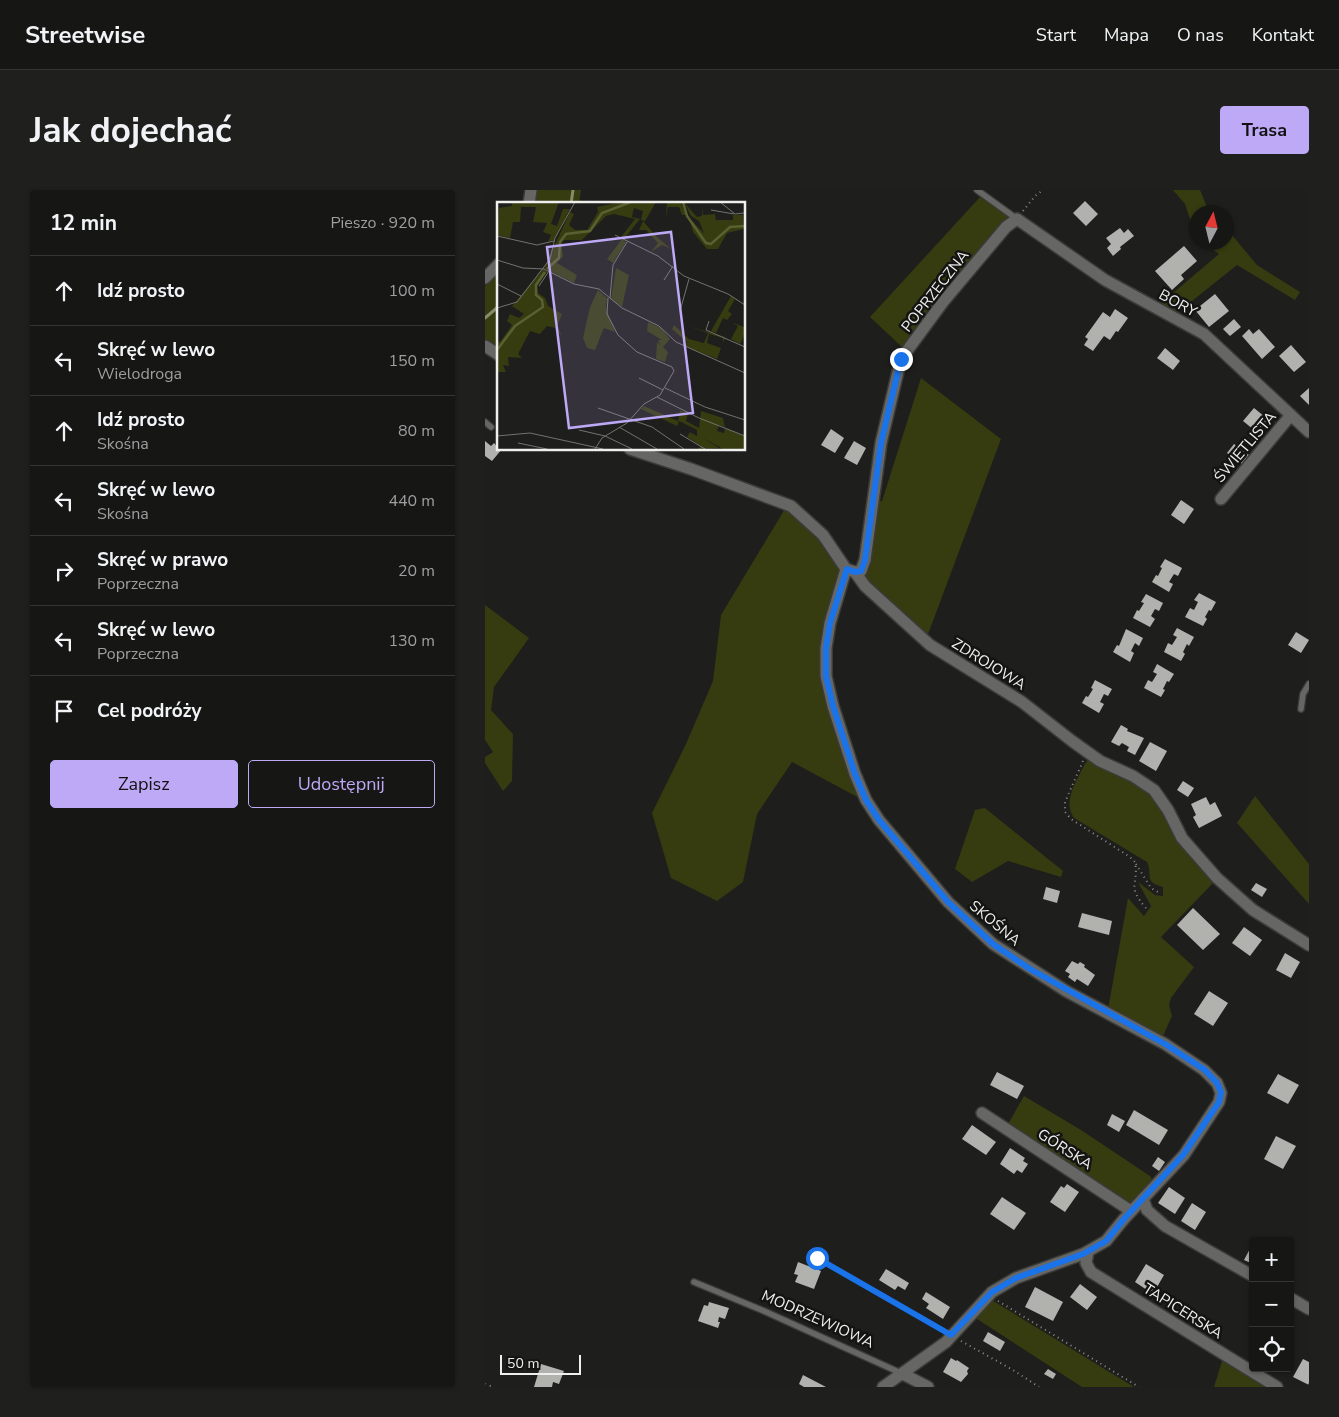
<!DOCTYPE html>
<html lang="pl">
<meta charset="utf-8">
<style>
:root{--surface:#161615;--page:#1f1f1e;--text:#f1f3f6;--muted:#9e9fa0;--line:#353534;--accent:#bda9f5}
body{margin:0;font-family:"Nunito Sans",sans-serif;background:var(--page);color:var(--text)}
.controls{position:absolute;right:15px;bottom:15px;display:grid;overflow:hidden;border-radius:5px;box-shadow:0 1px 4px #0004}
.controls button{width:45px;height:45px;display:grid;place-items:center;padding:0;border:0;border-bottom:1px solid var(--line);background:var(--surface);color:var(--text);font:25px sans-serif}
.compass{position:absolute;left:704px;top:15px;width:45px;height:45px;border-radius:50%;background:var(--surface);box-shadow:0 1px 4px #0004;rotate:7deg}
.scale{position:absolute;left:15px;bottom:12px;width:81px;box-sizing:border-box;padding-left:5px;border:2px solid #efefee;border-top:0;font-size:14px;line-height:18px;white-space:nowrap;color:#efefee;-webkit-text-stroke:4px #141513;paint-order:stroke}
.stop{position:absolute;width:15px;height:15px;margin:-11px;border:4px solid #1a73e8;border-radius:50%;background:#fff}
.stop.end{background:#1a73e8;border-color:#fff;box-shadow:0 1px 5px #0008}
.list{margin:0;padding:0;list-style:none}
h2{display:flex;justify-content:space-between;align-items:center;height:65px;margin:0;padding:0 20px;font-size:21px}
h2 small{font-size:16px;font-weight:400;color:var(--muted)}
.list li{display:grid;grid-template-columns:32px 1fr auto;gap:15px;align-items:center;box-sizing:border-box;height:70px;padding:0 20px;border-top:1px solid var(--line)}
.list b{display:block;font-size:19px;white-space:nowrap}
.list p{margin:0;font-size:16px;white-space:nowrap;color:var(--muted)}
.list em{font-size:16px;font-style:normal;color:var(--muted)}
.actions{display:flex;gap:10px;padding:15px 20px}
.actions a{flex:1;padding:11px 0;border:1px solid var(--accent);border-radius:5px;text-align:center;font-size:18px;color:var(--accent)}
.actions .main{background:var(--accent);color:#111}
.icon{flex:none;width:28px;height:28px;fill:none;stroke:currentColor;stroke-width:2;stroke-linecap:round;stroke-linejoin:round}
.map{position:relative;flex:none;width:824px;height:1197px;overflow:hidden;border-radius:5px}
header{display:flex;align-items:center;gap:30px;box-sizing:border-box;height:70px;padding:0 25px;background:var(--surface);border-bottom:1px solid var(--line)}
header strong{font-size:24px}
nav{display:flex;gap:28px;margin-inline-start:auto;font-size:18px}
.intro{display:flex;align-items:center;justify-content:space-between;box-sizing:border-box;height:120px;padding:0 30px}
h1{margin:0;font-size:35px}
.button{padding:12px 22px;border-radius:5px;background:var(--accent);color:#111;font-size:18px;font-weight:700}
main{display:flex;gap:30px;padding:0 30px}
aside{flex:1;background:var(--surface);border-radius:5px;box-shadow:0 1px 4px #0004}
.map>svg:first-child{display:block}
.green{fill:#363b10}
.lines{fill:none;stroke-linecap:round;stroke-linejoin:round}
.stream{stroke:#868b6a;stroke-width:3}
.building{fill:#b1b1ae}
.lane-casing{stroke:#3b3b39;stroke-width:8}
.street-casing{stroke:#3b3b39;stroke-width:14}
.path{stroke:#8d8d8b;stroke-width:2;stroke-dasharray:1 4;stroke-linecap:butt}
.lane{stroke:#666665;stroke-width:5.5}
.street{stroke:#666665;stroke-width:11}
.route{stroke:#1a73e8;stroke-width:6}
.labels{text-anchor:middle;stroke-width:5;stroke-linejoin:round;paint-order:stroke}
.street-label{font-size:15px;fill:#efefee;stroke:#141513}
.inset-river{fill:none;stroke:#596031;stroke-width:2.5}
.inset-road{fill:none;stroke:#727270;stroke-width:1}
.view{fill:#bda9f5;fill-opacity:0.15;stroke:#bda9f5;stroke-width:2.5}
.inset-edge{fill:none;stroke:#efefee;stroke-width:2.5}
</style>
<header>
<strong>Streetwise</strong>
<nav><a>Start</a><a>Mapa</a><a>O nas</a><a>Kontakt</a></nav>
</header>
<div class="intro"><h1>Jak dojechać</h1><a class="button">Trasa</a></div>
<main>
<aside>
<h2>12 min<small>Pieszo · 920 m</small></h2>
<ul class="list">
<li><svg class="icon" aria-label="ahead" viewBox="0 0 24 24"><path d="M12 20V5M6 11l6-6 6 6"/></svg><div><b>Idź prosto</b></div><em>100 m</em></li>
<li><svg class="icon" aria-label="left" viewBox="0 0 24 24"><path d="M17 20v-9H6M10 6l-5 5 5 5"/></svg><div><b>Skręć w lewo</b><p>Wielodroga</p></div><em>150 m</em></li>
<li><svg class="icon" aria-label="ahead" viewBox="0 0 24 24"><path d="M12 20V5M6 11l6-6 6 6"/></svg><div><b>Idź prosto</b><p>Skośna</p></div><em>80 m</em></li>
<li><svg class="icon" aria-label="left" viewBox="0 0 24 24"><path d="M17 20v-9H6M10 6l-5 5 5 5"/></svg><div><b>Skręć w lewo</b><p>Skośna</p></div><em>440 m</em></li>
<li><svg class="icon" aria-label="right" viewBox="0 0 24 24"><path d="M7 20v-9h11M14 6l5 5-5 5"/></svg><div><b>Skręć w prawo</b><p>Poprzeczna</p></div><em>20 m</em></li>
<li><svg class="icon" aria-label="left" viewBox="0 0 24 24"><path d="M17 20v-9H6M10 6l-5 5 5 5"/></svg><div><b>Skręć w lewo</b><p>Poprzeczna</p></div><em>130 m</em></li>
<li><svg class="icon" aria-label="arrive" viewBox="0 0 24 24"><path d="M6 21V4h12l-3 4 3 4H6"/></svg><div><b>Cel podróży</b></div></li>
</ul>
<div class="actions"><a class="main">Zapisz</a><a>Udostępnij</a></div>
</aside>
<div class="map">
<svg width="824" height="1197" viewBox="0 0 824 1197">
<rect width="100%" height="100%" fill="#1e1e1c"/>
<!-- green -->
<path class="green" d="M51 0H96L94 14H49Z
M688 0H715L722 17 727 22H712L711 47 700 14Z
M496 6 522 26V32L512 41 437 127 418 158 385 127Z
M742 39 772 75 815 102 810 110 752 75 692 123 675 114 734 64 719 53 742 52Z
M14 82V160L0 151V96Z
M436 188 516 249 442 447 392 404 380 387 390 312 397 311Z
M301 317 335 346 356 382 337 469 378 610 307 572 272 624 258 692 232 711 186 688 167 623 201 554 228 491 236 425Z
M0 415 44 448 9 497 6 520 28 544 27 591 18 601 0 573V567L8 562 0 550Z
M603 570H607L666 601 693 648 728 693 676 747 709 777 686 808 684 815 687 826 678 846 670 845 623 819 643 708 659 726 666 716 653 692 670 705 678 706V697C658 692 668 685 662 672L589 628C577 611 592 590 600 574Z
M770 606 824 674V714L752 633Z
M500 618 578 681 576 687 523 671 487 692 470 679 490 620Z
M539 906 596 940 662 984 666 987 668 994 648 1013 639 1011 522 936Z
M505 1109 649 1197H597L489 1127Z
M738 1168 788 1197H729Z"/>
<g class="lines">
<!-- stream -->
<path class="stream" d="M86 14 88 0
M0 128 14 116"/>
</g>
<!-- building -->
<path class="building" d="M600 11 613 24 601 36 588 23Z
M635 38 639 43 643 39 649 46 635 57 636 59 628 66 622 58 626 54 621 48Z
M699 56 712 71 696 85 699 89 687 100 670 81Z
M730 104 744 121 724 137 710 120Z
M630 119 643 128 633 142 631 141 625 150 619 146 608 161 599 155 603 149 600 147 618 122 625 127Z
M749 129 756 137 745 146 738 139Z
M764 139 768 144 774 139 790 157 777 169 757 146Z
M806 155 821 172 809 182 794 166Z
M680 158 695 171 688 180 672 168Z
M824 198V215L815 206Z
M769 218 785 231 774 244 758 231Z
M346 239 359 248 350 263 336 255Z
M0 251 6 256 9 253 14 259H17L7 271 0 266Z
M369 251 381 258 372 275 359 268Z
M749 254 764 265 757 274 742 263Z
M696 310 709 319 699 334 686 325Z
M680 369 697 378 693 386 689 384 684 392 688 394 684 402 667 392 671 385 673 386 677 378 675 377Z
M714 403 731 412 726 421 724 420 720 427 722 429 718 436 700 427 705 418 709 420 713 412 709 410Z
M661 404 678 413 674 421 670 419 666 426 670 429 665 437 648 428 652 420 654 421 659 413 656 412Z
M692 438 709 447 704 456 702 454 698 462 700 464 696 471 679 462 683 453 687 455 692 447 688 445Z
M641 439 658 448 654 456 650 453 646 461 649 463 645 472 628 462 632 455 634 456Z
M811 442 824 450 816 463 803 455Z
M672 474 689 484 684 492 682 491 678 499 680 500 676 507 659 498 663 490 667 492 672 484 668 482Z
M610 490 627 499 623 506 619 504 615 512 619 514 614 523 597 513 601 506 603 507 608 499 606 498Z
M636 535 643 539 642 541 659 548 650 565 642 561 644 557 637 553 634 556 626 552Z
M665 552 682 561 671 581 654 571Z
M698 591 709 598 703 607 692 600Z
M721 607 725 615 730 612 737 626 714 638 708 627 711 625 706 614Z
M771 693 782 699 777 707 766 700Z
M561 697 575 701 572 713 558 709Z
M708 718 735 744 718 760 692 735Z
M597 723 627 731 624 745 593 737Z
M759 737 777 750 765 766 747 753Z
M800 763 815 772 806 788 791 780Z
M587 771 593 774 595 772 600 775 599 777 610 785 603 796 592 789 590 792 583 787 585 784 580 781Z
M724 801 743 813 728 836 709 824Z
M512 882 539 896 532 909 505 895Z
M793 884 814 895 803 914 782 903Z
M649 920 683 940 674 955 641 935Z
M627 924 640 931 634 942 622 935Z
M487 935 511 952 501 965 477 949Z
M791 946 811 956 798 979 779 969Z
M525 958 540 968 538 971 543 974 537 983 532 980 529 984 515 974Z
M673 967 680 972 674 981 667 976Z
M582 994 594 1002 580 1022 565 1012 576 996 579 998Z
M684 997 700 1008 690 1024 673 1013Z
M517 1007 541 1023 529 1040 505 1024Z
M707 1013 721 1022 710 1040 696 1031Z
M768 1053V1074L759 1070Z
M313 1072 336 1081 329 1099 310 1092 313 1085 309 1084Z
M661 1074 679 1085 668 1104 650 1092Z
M401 1079 424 1093 420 1100 413 1096 410 1100 394 1090Z
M595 1094 612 1107 602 1120 585 1107Z
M550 1097 578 1112 568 1131 540 1117Z
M441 1102 465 1117 458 1129 441 1118 444 1114 437 1109Z
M224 1112 244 1118 240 1129 234 1127 233 1132H235L233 1138 213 1131 219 1115 223 1116Z
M503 1142 520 1152 515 1161 498 1151Z
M466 1168 471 1171 472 1170 484 1178 482 1181 483 1184 476 1192 458 1182Z
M818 1169 824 1172V1195L808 1187Z
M56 1174 79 1181 74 1194 68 1192 67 1197H49Z
M563 1179 571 1184 568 1189 559 1184Z
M318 1185 341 1197H319L314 1194Z"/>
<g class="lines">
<!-- lane casing -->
<g class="lane-casing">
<path id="lane" d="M492 0 532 29
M0 232 6 237
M816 519 818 504 824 494
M209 1092 279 1121 418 1184"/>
</g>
<!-- street casing -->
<g class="street-casing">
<path id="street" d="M44 14 46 0
M0 88 14 74
M0 156 14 165
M145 259 206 279 306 316 338 345 361 379 370 382 380 396 445 455 537 512 587 551 615 571 648 586 669 600 683 620 697 648 732 688 768 720 824 755
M736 309 806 225
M361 379 345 433 341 458V486L348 516 370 584 381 610 394 630 463 712 508 754 581 801 680 854 719 880 732 893 736 903 734 912 699 965 639 1029 621 1051 598 1064 531 1088 507 1102 461 1152 398 1197
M370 382 376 381 380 370 396 253 416 169 458 112 521 37 532 29 620 90 719 144 824 242
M497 923 646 1021
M658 1009 662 1020 680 1036 768 1086
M603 1062 601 1073 606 1082 792 1197
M805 1108 824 1119
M418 1184 443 1197"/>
</g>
<!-- path -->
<path class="path" d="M538 21 550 6 558 0
M598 571 580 612V622L586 629 645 667 650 672C654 696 641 695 661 718
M651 674 666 698 673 702
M332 1068 457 1140
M513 1111 654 1197
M476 1151 528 1180 554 1197
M0 1194 8 1197"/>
<!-- lane -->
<use href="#lane" class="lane"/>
<!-- street -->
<use href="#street" class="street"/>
</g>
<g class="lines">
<!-- route -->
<path class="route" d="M332 1068 466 1145 507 1102 531 1088 598 1064 621 1051 639 1029 698 965 734 912 736 902 732 893 720 880 680 854 545 779 508 754 463 712 394 630 381 610 370 584 348 516 341 486V458L345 433 362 379 370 382 376 381 380 370 396 253 416 169"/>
</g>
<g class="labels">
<!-- street labels -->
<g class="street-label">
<text transform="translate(450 101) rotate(-52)" y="5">POPRZECZNA</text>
<text transform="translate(693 113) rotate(29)" y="5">BORY</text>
<text transform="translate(760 257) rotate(-50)" y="5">ŚWIETLISTA</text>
<text transform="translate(504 474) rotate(32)" y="5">ZDROJOWA</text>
<text transform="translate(510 733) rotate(40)" y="5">SKOŚNA</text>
<text transform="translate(580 959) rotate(33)" y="5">GÓRSKA</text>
<text transform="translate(698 1121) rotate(32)" y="5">TAPICERSKA</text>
<text transform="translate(333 1129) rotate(24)" y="5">MODRZEWIOWA</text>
</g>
</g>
<!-- overview -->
<g transform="translate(12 12)">
<rect width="248" height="248" fill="#1e1e1c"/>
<path d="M15 0H62L54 22 60 24 66 7H73L57 38 51 40 54 33 46 30 50 21 36 20 39 5H24L23 20H16L13 36 0 33 2 6 15 4ZM124 0H159L148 19 144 18 146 9 137 6 135 15 143 17 127 37 124 35 138 17 117 12 109 14 85 38H67L64 43 66 54 60 61 80 73 77 81 47 66 73 10 77 12 72 23 78 28H90L101 10 100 5ZM170 0H184L189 13H185L182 5H171L169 16ZM187 0 200 15 205 14V4L206 13 218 12 219 18H236V13H246L247 27 230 31 221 47H210L196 30 192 16 207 31 202 19 194 14ZM146 19 159 34 174 47 165 43 154 50 161 41 149 28H142ZM125 37 129 40 116 61 110 57ZM119 66 132 73 125 105 114 97ZM46 67 51 69 40 84 41 91 48 96 51 104 65 112 60 124 65 134 58 126 50 124 43 132 33 129 21 152 25 156 11 155 12 164 6 163 9 170H0V139L3 140 15 123 10 119 13 112 22 116 27 112 15 104ZM101 88 110 96 109 106 118 130 107 126 98 148 90 146 86 136 93 105ZM234 94 238 97 231 109 235 112 230 118 226 116 219 131 214 129ZM151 120 164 126 173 137 166 145 171 150 168 160 159 157 160 140 163 143 161 138H165L150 129ZM234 120 247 125V134L243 142 234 137 241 124ZM177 123 192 137 207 141 211 131 191 124 228 135 226 141V136L212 132 210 141 224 146 220 157 188 144 190 140 175 127ZM147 204 181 219 183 208 191 212 189 219 202 226 204 209 226 216 228 225 222 223 220 229 227 231 228 226 247 234V247H226L206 236 222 246 201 247 204 244 190 235 193 230 200 234V228L182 219 180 224 144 207Z" fill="#363b10"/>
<path class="inset-river" d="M186 0 190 14 209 41 214 42 233 25 248 24M50 67 62 56 63 40 69 32 93 29 105 11 134 0M0 148 18 124 46 105 45 98 39 93V83L48 70"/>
<path class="inset-road" d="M223 0 238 12 247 11M214 8 237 12M118 33 161 54 187 74 231 92 248 103M0 34 40 43 57 39M0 58 26 66 47 67 77 82 102 87 125 106 162 124 179 140 248 171M167 78 176 64M0 82 24 94M42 84 52 69M113 96 116 63 130 40M0 106 20 100 53 57 58 36 78 0M183 109 192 77M212 119 209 128 248 145M142 176 166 188M168 186 208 205 248 218M160 195 202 216 248 234M101 206 155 225 187 247M122 225 160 247M82 228 108 234 135 247M183 232 208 247M0 234 33 231 106 247M21 241 50 247M98 247 105 236 130 221 147 202 163 193 177 169 175 165 140 150 121 133 110 112 111 96"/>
<path class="view" d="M174 30 196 211 72 226 50 45Z"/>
<rect width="248" height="248" class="inset-edge"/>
</g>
</svg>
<div class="controls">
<button>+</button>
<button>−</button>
<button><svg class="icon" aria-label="locate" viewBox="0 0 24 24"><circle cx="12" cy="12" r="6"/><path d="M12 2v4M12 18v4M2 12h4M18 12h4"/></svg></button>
</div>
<svg class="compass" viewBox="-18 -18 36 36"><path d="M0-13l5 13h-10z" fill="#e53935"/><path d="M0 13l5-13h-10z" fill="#9e9fa0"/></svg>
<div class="scale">50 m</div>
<div class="stop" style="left:332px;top:1068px"></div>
<div class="stop end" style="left:416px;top:169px"></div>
</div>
</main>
